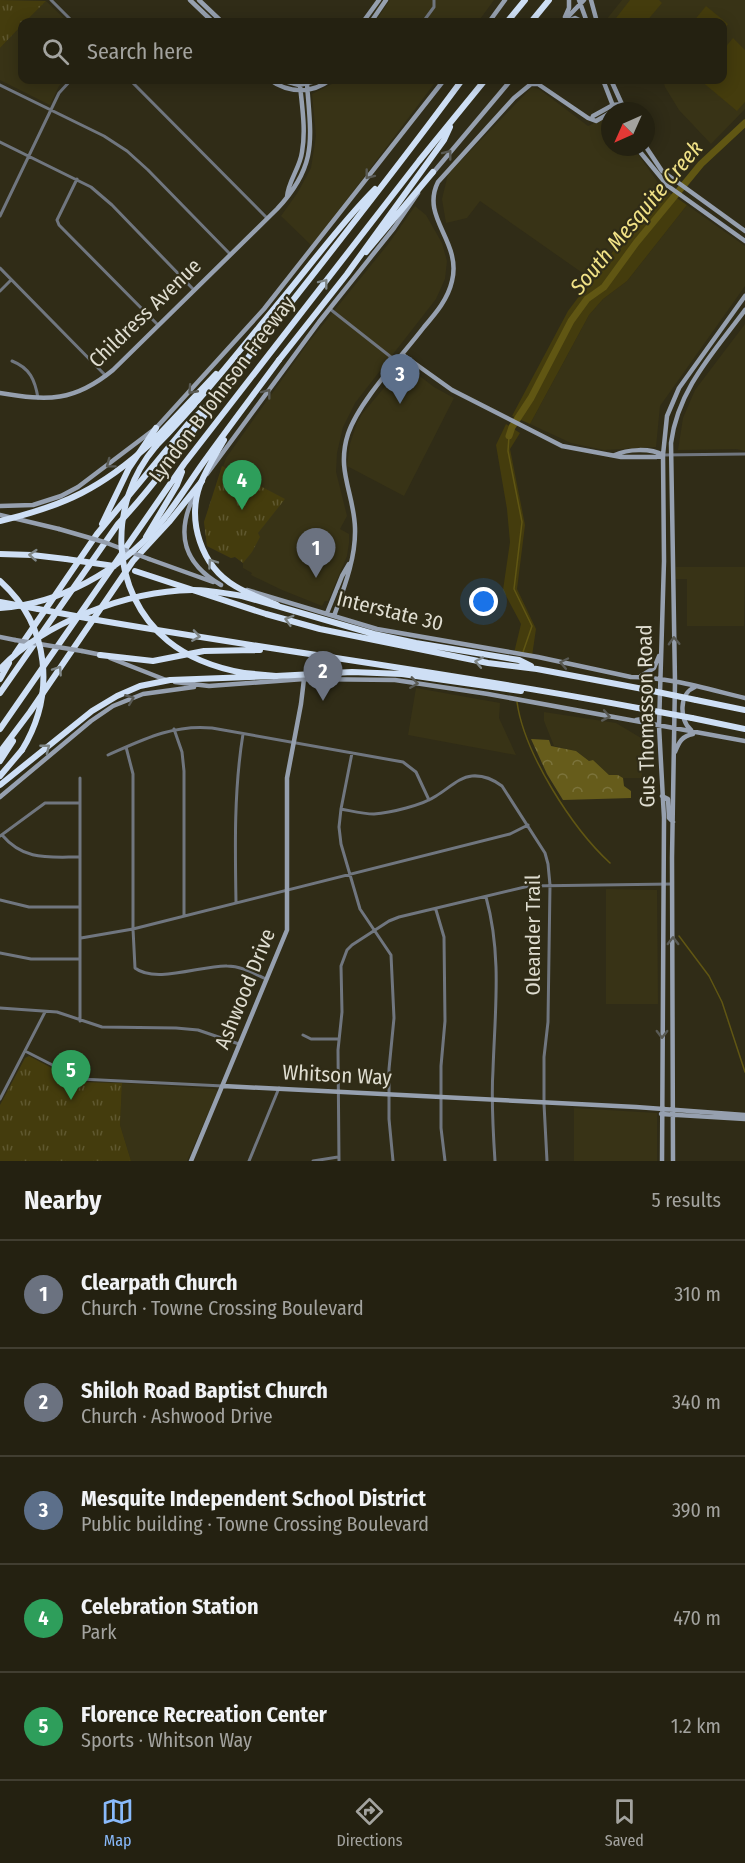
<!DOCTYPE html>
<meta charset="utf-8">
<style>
:root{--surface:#242111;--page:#302e1f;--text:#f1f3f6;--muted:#a3a39f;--line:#413e31;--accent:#89bafc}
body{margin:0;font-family:"Fira Sans Condensed",sans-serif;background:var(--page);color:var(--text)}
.compass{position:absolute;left:601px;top:102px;width:54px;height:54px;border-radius:50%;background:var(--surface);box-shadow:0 3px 15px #0003;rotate:225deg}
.you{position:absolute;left:484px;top:602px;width:21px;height:21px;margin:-15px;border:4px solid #fff;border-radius:50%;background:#1a73e8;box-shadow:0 0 0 9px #1a73e833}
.badge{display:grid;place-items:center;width:39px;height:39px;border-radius:50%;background:var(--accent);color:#fff;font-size:20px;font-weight:700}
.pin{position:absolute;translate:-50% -50px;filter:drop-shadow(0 2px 3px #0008)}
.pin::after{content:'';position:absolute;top:32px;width:21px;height:18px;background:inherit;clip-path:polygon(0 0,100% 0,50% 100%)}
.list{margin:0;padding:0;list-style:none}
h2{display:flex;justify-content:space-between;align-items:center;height:78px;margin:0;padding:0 24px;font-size:26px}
h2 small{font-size:20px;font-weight:400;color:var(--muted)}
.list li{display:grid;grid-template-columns:39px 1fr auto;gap:18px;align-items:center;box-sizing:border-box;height:108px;padding:0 24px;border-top:2px solid var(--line)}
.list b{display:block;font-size:22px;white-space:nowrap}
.list p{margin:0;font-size:20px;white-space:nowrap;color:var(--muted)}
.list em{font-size:20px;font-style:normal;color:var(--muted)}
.icon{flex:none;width:33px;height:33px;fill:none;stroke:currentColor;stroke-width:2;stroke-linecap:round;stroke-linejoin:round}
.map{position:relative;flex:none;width:745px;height:1161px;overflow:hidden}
.search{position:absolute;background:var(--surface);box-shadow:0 3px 15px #0003;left:18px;right:18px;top:18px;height:66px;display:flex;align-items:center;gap:15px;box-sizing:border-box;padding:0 21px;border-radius:12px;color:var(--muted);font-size:22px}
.sheet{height:618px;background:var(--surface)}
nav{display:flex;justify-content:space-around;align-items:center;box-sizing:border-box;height:84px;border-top:2px solid var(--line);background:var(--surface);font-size:16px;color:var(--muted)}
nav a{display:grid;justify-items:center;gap:3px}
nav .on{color:var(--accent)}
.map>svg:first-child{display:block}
.built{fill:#383316}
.grass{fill:#443c0d}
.forest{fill:url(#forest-crowns)}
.park{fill:url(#park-tufts)}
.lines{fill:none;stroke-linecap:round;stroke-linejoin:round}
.stream{stroke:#605613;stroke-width:1.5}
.river{stroke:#605613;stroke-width:7}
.street{stroke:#70767f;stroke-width:3}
.secondary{stroke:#96a0af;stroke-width:4.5}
.highway{stroke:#cedff5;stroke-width:6}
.secondary-bridge{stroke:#96a0af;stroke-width:4.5}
.highway-bridge{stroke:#cedff5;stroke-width:6}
.oneway{stroke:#595a54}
.oneway2{stroke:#7f8686}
.labels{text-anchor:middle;stroke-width:4.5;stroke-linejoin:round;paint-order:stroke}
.street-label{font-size:21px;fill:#dfddd0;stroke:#302c17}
.water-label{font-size:22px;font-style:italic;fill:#f1e286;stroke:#302c17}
</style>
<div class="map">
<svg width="745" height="1161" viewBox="0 0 745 1161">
<defs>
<pattern id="forest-crowns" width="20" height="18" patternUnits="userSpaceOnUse" patternTransform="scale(1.5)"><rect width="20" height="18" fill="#665c1b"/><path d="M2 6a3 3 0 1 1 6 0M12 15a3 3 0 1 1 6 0" fill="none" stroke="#7b733b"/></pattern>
<pattern id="park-tufts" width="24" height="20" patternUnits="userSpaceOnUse" patternTransform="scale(1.5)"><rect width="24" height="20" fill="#443c0d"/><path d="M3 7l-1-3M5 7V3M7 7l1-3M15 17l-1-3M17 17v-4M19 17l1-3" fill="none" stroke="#5f582f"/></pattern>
</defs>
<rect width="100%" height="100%" fill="#302c17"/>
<!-- built -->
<path class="built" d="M390 0H494L478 22H375Z
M622 0H745V109L711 144 679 110 665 87 663 80H722V22H609L606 20Z
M46 1 68 22H25Z
M22 25V80H65L59 86 50 105 0 80V48Z
M336 80H437L312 246 281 216 298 192 311 168 316 136 312 94 332 84Z
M532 87 539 89 588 126 610 116V147H633L661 187 591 279 480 201 467 218 446 223 442 199 448 174Z
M687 205 745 246V286L660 406 656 447 604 450 571 443 530 424 589 315 603 299 627 281Z
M415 206 426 215 442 243 447 261 445 279 436 299 355 403 343 427 337 453 336 472 347 516 340 529 349 534V543L347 556 328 601H325L322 606 282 590 251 575 252 573 243 568V563L235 557 231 558 207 546 204 522 226 458 308 343 389 243Z
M745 324V451L737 449 678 450 683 418 695 390Z
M404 364 434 387 454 398 404 496 347 466 350 444 357 423 362 414Z
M676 567H745L744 626H687V579H676Z
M416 688 500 703 499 718 516 755 408 735Z
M544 712 616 723 641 738 642 778H623L618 775H609L593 760 589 761 576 751 554 746 544 721Z
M606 889 657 890 658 1004H606Z
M122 1083 215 1089 218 1091 187 1161H131L120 1125Z
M574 1108 657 1113V1161H574Z"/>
<!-- grass -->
<path class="grass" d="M630 0H659L662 3 646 22H613Z
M706 6 728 24 723 30 722 22H693Z
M733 38 745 50V102L737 111 700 80H722L723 50Z
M661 187 687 205 627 281 603 299 589 315 530 424 512 416 568 311Z
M506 424 520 433 510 449 525 525 517 589 536 629 532 656 514 653 521 624 503 590 510 542 507 509 496 445Z"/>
<!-- forest -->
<path class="forest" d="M531 739 549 740 551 746 576 751 589 761 593 760 609 775H618L623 778 624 786 631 791V798L563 800 547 774Z"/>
<!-- park -->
<path class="park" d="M0 0 46 1 25 22H22V25L0 48Z
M222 466 285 499 258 533 260 537 252 552 243 563 235 557 231 558 207 546 204 522Z
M29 1056 78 1082 122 1083 120 1125 131 1161H0V1105L25 1058Z"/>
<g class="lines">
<!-- stream -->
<path class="stream" d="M509 436 508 451 522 522 514 589 532 626 523 652
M517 702C524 753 572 828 610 863
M679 936 709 976 722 1002 745 1072"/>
<!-- river -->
<path class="river" d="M509 436 512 427 531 398 571 321 587 299 604 287 636 243 701 164 745 123"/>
<!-- street -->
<path class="street" d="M51 0 73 22
M423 22 434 7V0
M130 80 267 218
M0 85 104 136 127 151 148 170 230 254
M0 142 91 187 112 205 194 290
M77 179 57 220 59 225 158 325
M0 216 59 93 71 80
M0 268 106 376
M0 291 11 280
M330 309 396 361
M12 361C30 368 35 380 38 398
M663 455 745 454
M174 729 182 752 184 771V915
M126 747 133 774V929L135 968C155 984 203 965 227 966 241 966 253 973 266 979
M352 753 341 809 339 827 341 844 360 909 391 955 394 1018 389 1069V1119L393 1161
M108 755C142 740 173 724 212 728L403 762 416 772 429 800
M341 809C352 811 363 814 374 814 390 813 423 805 436 796 448 789 459 777 472 776 484 775 494 780 502 786L545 853 548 864 550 885 548 1022 544 1057V1104L547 1161
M2 835C24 861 48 857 80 857
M0 836 45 803H80
M486 897C502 955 495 1010 493 1070 491 1100 493 1131 495 1161
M0 900 29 907H80
M236 902C235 846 234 789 243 734
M436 910 444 937 445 1021 441 1066V1128L445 1161
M81 938 133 929 510 834 528 825
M0 953 31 959H80
M0 1008 57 1012 102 1027 176 1028 198 1030 239 1044
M80 1021V778
M303 1035 311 1039H339
M25 1051 80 1079 223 1086
M0 1099 45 1012
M249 1161 279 1088
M313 1161 338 1157
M339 1161 338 1050 342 1012 341 966 347 950 352 945 389 921 399 917 529 886 672 884"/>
<!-- secondary -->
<path class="secondary" d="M190 0 213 22
M199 0 222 22
M579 0 587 22
M591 0 597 22
M565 17 569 8V0
M363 22 379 0
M371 22 386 0
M489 22 505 0
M563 22 584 0
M566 22 575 18 583 22
M270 80C288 93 312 94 330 80
M281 80 299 85 320 80
M603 80 615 111
M611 80 625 111
M592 119 593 116 613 105 622 104
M636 147 668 186 745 241
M646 147 662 171 745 231
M432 174 511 80
M287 197C288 181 300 168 302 152 306 130 302 107 300 85
M403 355 452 390 562 446 621 457H656L663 455
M0 393C48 401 74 402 113 370L277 209C318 165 311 139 307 84
M615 455C627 449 651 448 663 455
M207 474 319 322 394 228 418 193
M195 494C175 533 183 563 221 585
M0 506 33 505 61 496 78 487 156 428 264 309 444 80
M0 515 59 529
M149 559 213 582
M247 590 377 629 538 657 631 677C669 677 707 689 745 698
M327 613 342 576 349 564
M334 616C344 588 356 558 355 528 354 493 336 471 348 434 359 401 402 356 424 327 436 313 448 299 452 281 462 241 420 218 438 182L514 98 531 84H538L588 118 596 121 610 113
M0 637 15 640
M82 651 102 655
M110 658 166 680
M641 676 654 668 659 656
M175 682 209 686 304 679 395 680 488 694 745 741
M636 720 642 719 649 713C649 700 654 684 641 678
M691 730C679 720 679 693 695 687
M675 752C679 742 682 736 693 734
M662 796 668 799 669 818 673 822
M0 797 91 721 113 706 143 694 194 687
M223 1086 636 1107 745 1115
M661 1114 745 1119
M191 1161 287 930V778L301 704 304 679
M662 1161 664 818 659 726 664 561 663 455 667 416 679 388 745 296
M673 1161 672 858 675 682 671 443C678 389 714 352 745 310"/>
<!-- highway -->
<path class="highway" d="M507 22 525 0
M531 22 549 0
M366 252 433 172
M279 360 347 274 444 140 450 127
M151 443 216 374
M156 446C203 398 244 345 287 293 316 258 343 221 375 189
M102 524 129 468 156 428
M146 537 177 485 182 472
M0 554 32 555 66 559
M135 571 266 614 320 629 488 663 537 669 643 689
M242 596 374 634 416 643 519 660 531 666
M0 602 38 609
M97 620C277 651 459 674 638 708
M15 654 97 534 188 424 206 407
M100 655 153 661 204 651 260 650
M244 673 276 676 352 672 402 674 521 691
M0 679 9 663
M0 693 118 524C163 476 199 421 239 369 314 273 390 178 462 80
M696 700 745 710
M692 718 745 729
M0 729 184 464 419 161 485 80
M0 752 30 712 133 561 169 522 202 481
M0 761 13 741
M0 776 22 750"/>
<!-- secondary-bridge -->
<path class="secondary-bridge" d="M59 529 104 542 149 559
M15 640 82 651"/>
<!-- highway-bridge -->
<path class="highway-bridge" d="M224 440C216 454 206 469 200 485 187 521 201 566 235 586 248 594 263 599 277 605
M156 446C107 503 109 592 168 641 190 659 216 668 244 673
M0 521C64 506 102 488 151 443
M66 559 114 566
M0 581C50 626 56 694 22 750
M0 608C60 604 119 571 158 526 175 506 188 484 203 463 228 428 254 394 279 360
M38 609 97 620
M0 669C44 622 128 591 192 590 209 590 225 593 242 596
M643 689 696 700
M638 708 692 718
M0 785 92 711 117 696 140 686 170 680 276 676"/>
</g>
<!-- one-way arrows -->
<defs><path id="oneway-chevron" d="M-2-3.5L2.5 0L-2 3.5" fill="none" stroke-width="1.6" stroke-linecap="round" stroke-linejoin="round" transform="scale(1.5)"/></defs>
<g class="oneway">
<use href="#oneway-chevron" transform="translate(448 154) rotate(-52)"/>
<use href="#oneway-chevron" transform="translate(369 175) rotate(128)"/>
<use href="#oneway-chevron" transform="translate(192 390) rotate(132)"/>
<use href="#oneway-chevron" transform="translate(267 393) rotate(-52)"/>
<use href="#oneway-chevron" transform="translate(110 464) rotate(143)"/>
<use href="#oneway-chevron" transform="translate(674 641) rotate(-92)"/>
<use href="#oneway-chevron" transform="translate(564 663) rotate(-168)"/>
<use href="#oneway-chevron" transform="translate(414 683) rotate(8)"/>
<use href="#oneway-chevron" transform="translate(130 699) rotate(-22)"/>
<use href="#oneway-chevron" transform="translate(606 716) rotate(11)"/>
<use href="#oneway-chevron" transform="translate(673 941) rotate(-90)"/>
<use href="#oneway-chevron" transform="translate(662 1034) rotate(90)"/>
</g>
<g class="oneway2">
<use href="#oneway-chevron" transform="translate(324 283) rotate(-52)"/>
<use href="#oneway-chevron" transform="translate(33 555) rotate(-176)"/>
<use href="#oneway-chevron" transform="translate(212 563) rotate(-125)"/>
<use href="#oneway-chevron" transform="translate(289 620) rotate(-164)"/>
<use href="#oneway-chevron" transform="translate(196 636) rotate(9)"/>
<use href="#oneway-chevron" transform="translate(479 662) rotate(-169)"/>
<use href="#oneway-chevron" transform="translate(58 670) rotate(-56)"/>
<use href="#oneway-chevron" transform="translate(46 748) rotate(-38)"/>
</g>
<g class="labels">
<!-- street labels -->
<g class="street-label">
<text transform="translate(145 313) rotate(-44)" y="7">Childress Avenue</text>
<text transform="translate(222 389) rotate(-53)" y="7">Lyndon B Johnson Freeway</text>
<text transform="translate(390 611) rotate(14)" y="7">Interstate 30</text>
<text transform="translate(646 716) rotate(-91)" y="7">Gus Thomasson Road</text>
<text transform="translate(533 935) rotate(-90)" y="7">Oleander Trail</text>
<text transform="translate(245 989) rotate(-68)" y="7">Ashwood Drive</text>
<text transform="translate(337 1075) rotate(3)" y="7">Whitson Way</text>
</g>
<!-- water labels -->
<g class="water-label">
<text transform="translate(636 217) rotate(-50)" y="8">South Mesquite Creek</text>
</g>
</g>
</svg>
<svg class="compass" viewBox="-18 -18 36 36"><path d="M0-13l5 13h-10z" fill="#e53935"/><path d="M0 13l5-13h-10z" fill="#a3a39f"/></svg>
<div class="you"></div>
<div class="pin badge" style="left:316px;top:578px;background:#6b7280">1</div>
<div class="pin badge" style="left:323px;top:701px;background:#6b7280">2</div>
<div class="pin badge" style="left:400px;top:404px;background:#5c6f8a">3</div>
<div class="pin badge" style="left:242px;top:510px;background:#2e9e5b">4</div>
<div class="pin badge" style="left:71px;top:1100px;background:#2e9e5b">5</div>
<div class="search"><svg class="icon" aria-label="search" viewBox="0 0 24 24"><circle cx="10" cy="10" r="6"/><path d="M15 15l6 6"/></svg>Search here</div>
</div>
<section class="sheet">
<h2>Nearby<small>5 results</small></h2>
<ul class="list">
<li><span class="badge" style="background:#6b7280">1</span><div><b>Clearpath Church</b><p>Church · Towne Crossing Boulevard</p></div><em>310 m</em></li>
<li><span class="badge" style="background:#6b7280">2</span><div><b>Shiloh Road Baptist Church</b><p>Church · Ashwood Drive</p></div><em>340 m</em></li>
<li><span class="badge" style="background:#5c6f8a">3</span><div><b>Mesquite Independent School District</b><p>Public building · Towne Crossing Boulevard</p></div><em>390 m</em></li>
<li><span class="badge" style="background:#2e9e5b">4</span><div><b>Celebration Station</b><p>Park</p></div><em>470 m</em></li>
<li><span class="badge" style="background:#2e9e5b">5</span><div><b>Florence Recreation Center</b><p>Sports · Whitson Way</p></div><em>1.2 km</em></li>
</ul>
</section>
<nav>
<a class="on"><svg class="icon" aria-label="map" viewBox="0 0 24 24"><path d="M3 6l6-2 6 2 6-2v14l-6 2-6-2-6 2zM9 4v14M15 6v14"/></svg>Map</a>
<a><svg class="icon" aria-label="directions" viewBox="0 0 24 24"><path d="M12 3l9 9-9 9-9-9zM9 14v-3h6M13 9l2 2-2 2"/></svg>Directions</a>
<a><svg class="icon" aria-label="saved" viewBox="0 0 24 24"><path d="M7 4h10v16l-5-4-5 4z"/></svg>Saved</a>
</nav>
